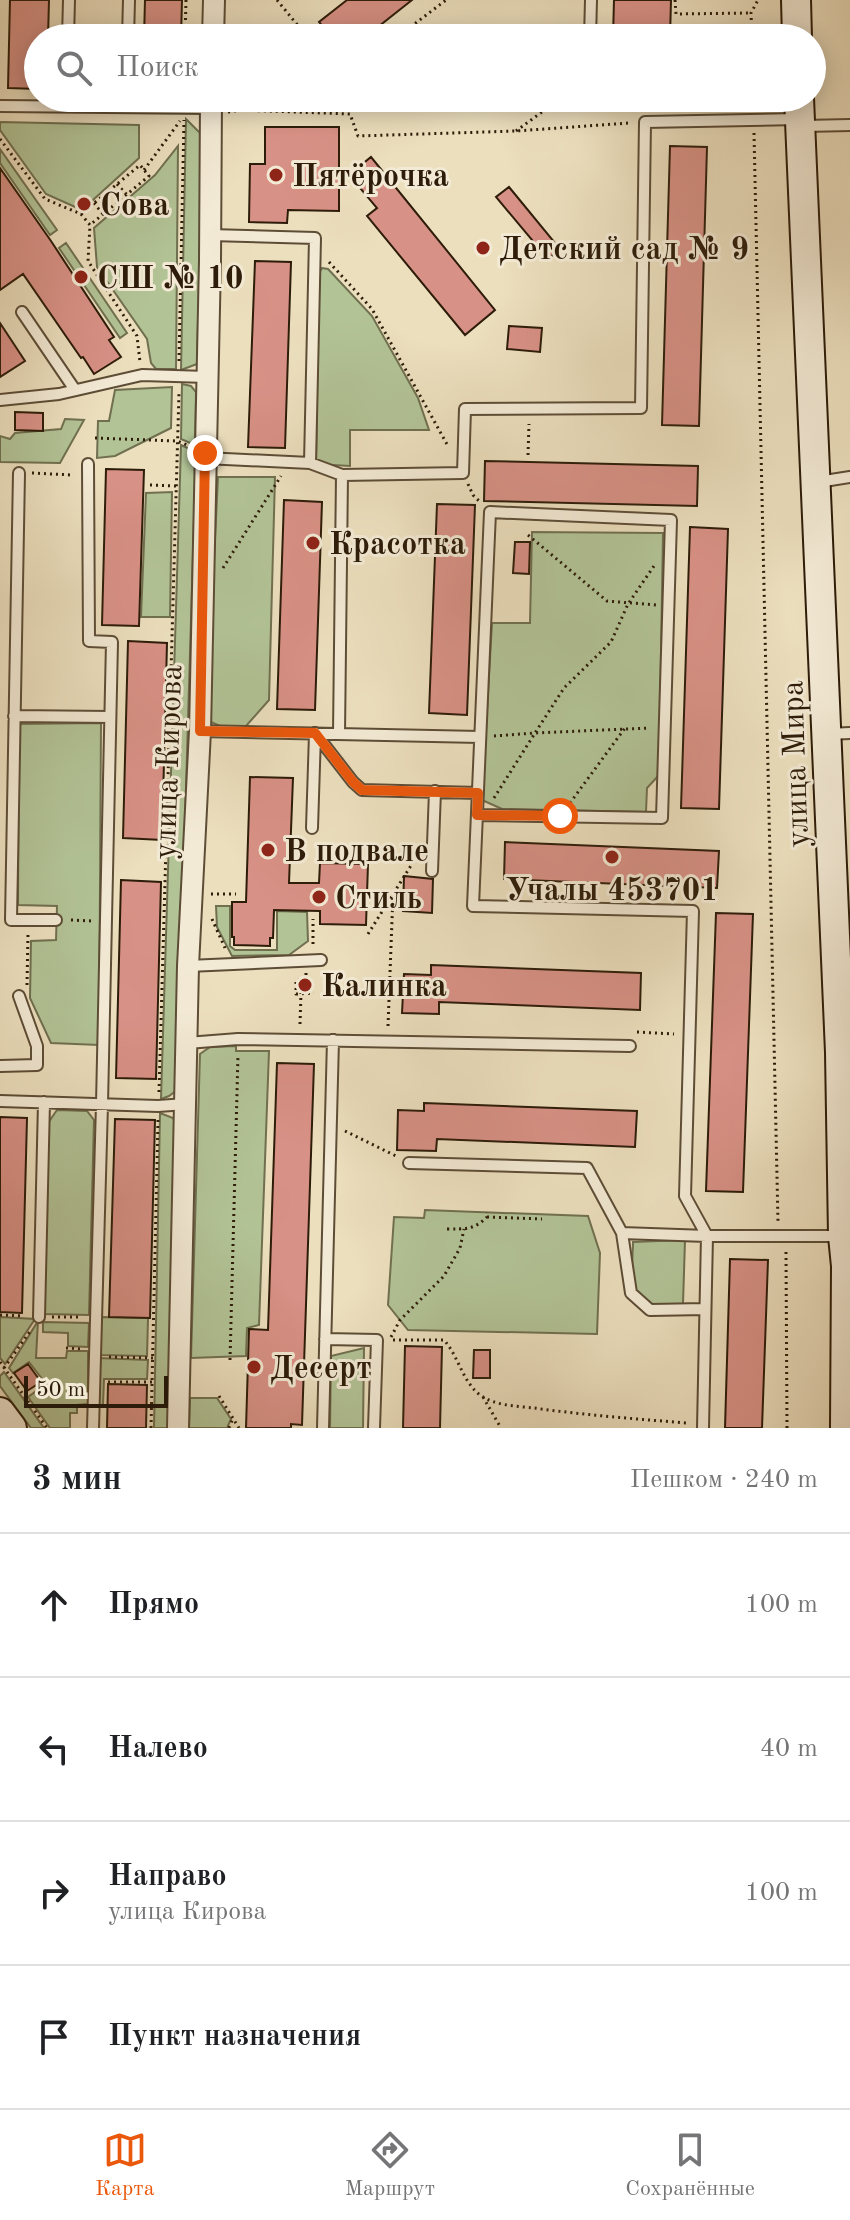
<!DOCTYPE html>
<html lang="ru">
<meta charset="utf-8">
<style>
:root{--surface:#fff;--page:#f2f2f2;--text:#202124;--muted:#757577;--line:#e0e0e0;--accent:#ea580c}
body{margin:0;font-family:"Old Standard TT",serif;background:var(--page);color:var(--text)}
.scale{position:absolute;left:24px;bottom:20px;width:144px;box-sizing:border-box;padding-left:8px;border:4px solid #2d1c09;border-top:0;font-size:22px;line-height:28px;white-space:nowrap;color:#2d1c09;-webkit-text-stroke:6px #f3ead5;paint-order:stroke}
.stop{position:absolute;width:24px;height:24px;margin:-18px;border:6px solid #ea580c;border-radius:50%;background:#fff}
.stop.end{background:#ea580c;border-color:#fff;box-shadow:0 2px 8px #0008}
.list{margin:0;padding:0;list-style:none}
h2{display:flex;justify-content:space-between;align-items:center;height:104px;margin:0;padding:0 32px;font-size:34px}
h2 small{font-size:26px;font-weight:400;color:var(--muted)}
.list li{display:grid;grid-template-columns:52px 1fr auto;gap:24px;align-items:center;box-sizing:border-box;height:144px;padding:0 32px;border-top:2px solid var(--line)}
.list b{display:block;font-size:30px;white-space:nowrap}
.list p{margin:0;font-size:26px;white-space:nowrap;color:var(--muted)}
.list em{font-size:26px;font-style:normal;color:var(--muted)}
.icon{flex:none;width:44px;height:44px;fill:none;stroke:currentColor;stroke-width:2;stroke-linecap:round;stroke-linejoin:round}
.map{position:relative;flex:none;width:850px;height:1428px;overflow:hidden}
.search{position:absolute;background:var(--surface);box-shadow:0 4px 20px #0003;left:24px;right:24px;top:24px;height:88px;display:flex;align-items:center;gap:20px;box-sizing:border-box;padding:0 28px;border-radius:44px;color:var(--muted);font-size:30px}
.sheet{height:680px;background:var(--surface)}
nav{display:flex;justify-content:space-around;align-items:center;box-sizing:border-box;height:112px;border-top:2px solid var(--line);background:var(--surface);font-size:22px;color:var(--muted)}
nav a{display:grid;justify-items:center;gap:4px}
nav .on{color:var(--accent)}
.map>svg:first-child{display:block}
.green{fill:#b2c396;stroke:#707050;stroke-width:2}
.building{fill:#d89186;stroke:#2d1c09;stroke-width:2}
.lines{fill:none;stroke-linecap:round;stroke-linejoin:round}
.lane-casing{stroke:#5d4d36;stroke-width:14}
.street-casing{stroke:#5d4d36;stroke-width:24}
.secondary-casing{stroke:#2d1c09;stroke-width:32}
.path{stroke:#2d1c09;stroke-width:3;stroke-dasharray:2 4;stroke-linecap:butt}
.lane{stroke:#f3ead5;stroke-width:10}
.street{stroke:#f3ead5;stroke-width:20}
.secondary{stroke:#f3ead5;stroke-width:28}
.route{stroke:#ea580c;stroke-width:10}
.poi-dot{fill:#8f2418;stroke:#f3ead5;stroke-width:3}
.labels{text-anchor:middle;stroke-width:6;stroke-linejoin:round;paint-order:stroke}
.poi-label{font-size:32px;font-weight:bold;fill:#2d1c09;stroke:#f3ead5;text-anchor:start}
.street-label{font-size:32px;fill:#2d1c09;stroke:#f3ead5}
</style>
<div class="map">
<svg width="850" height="1428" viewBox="0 0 850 1428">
<rect width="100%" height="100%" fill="#ecdfbe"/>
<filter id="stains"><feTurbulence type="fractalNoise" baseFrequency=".0025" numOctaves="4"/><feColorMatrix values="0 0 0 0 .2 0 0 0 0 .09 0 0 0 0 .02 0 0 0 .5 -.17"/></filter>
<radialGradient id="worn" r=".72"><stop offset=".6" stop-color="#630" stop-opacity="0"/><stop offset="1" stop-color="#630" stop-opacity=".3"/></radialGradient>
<!-- green -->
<path class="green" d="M712 98 711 108H573L572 101Z
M186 119 200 133 202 144 197 364 181 370Z
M0 122 139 125V158L82 210 46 194 0 130Z
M178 146 176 369H156L151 363 147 339 97 267 94 228 155 175Z
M0 149 57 230 50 235 0 163Z
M66 243 127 333 120 338 59 248Z
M322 268 328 269 372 316 418 398 429 430H350V466L316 464 319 273Z
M182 384 191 386 196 392 195 445 181 439Z
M172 387 171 428 115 456 97 458 98 421H109L115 390Z
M65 419 84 420 60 463 0 462V436L10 439 15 433 61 429Z
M181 445 196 452 177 1090 169 1096 161 1099Z
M218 477H275L269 700 246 726H220L211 722 207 704Z
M172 492 170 617H141L146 493Z
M532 532 663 533 659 775 647 788 646 812 502 809 482 800 492 623H530Z
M101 723 99 1045 51 1043 30 998 31 941 56 940 57 906 18 905 19 724Z
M216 906H230V946L235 950H277V911L307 912 308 941 289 955 232 956 217 927Z
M236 1046V1051H269L259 1325 247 1328 246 1356 191 1358 200 1054 210 1047Z
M57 1110 87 1111 94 1120 89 1315 43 1314 48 1123Z
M160 1113 173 1118 176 1124 168 1428H154Z
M425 1210 588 1216 600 1253 597 1334 408 1330 388 1305 394 1217 424 1218Z
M685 1240 683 1304C673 1305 660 1307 651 1304 626 1296 633 1262 633 1242Z
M0 1317 35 1319 5 1364 0 1358Z
M100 1317 148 1318 147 1356 98 1355Z
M38 1321 36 1358H66L67 1351H88V1404L77 1405V1413H70V1428H50L28 1397 46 1384 29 1362 13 1373 9 1368Z
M43 1322 89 1323 88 1347 68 1346V1333L43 1332Z
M364 1348 363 1428H330L331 1356Z
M98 1358 148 1360 147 1379H104L103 1405H97Z
M4 1372 44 1428H31L0 1386V1376Z
M190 1398H217L231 1419 227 1428H189Z"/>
<!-- building -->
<path class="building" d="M10 0H49L48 38H38V89L8 88Z
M145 0H182L181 38H144Z
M347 0H412L364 38H332L319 22Z
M614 0H671L670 38H613Z
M265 127H339V211L288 210 287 223 249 222 250 164H265Z
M670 146 707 147 699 426 662 425Z
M371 157 495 310 465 335 367 216 377 208 349 175Z
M0 168 51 241 114 337 109 340 121 357 94 374 83 357 81 358 23 274 0 290Z
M509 187 560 249 548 259 496 197Z
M255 261 291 262 285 448 248 447Z
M0 323 25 361 0 377Z
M509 326 542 328 540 352 507 349Z
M15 412 43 413V431L15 430Z
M485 461 698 466 697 506 484 501Z
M106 469 144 470 139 626 102 625Z
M284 500 322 502 315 710 277 709Z
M437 504 475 505 467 715 429 713Z
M690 527 728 529 719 809 681 808Z
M515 542H530L529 574 513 573Z
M128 641 167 643 162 840 123 838Z
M250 777 293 778 289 883H319L320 863 368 864 366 925 320 924V911L274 910 273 938H270V946L234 945V937H232V902H246Z
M505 842 719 851 717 888 504 879Z
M404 876 433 879 432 913 403 911Z
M121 880 161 882 156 1079 116 1078Z
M716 913 753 914 743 1192 706 1191Z
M431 965 641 973 640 1010 439 1002V1014L402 1013 404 974 431 975Z
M277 1063 314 1064 302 1425 291 1424V1428H246L249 1329 268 1330Z
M424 1103 637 1111 635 1147 437 1139 436 1151 397 1150 398 1110 424 1111Z
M0 1117 27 1118 22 1313 0 1312Z
M115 1119 155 1120 150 1318 109 1317Z
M730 1259 768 1260 762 1428H725Z
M405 1346 442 1347 440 1428H403Z
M474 1350H490V1378H473Z
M28 1364 41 1382 27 1391 14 1373Z
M108 1384 147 1385 146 1428H107Z"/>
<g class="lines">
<!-- lane casing -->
<g class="lane-casing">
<path id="lane" d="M68 38 69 0
M128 38 129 0
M590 38 591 0
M0 106 211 108
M804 126 850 125
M210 235 315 238 310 463
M22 312 75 390
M0 400 59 394 142 375 207 377
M205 458 310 463 342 475 339 734
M88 464 89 641 112 642 102 1104 93 1428
M19 473 11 920H56
M342 475 463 473 465 409 641 408 645 122 798 119
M818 482 850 477
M14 716 110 717
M200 731 480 737
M315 733 353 782 362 790 478 793
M828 734 850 733
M477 815 662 818 671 520 490 512 473 906 693 911 685 1196 707 1236 703 1428
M312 828 315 734
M432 871 435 791
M188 966 321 960
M187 1043 238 1039 630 1046
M0 1066 37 1065V1046L19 996
M0 1101 158 1106 186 1104
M409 1163 587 1168 622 1233 707 1236H841
M622 1233 631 1293 650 1310 705 1309
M39 1317 44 1102
M325 1339 377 1340 374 1428
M323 1428 333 1040"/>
</g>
<!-- street casing -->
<g class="street-casing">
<path id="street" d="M213 38 214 0
M178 1428 188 966 200 731 210 261 211 98"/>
</g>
<!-- secondary casing -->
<g class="secondary-casing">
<path id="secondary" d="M796 0 797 38
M799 98 840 1052 843 1236 846 1266 845 1428
M0 1412 12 1428"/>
</g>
<!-- path -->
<path class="path" d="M277 0 308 38
M675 0 676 14 751 13
M185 38 186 0
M396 38 446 0
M752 38 751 13 758 0
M267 98 312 101 316 98
M240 110V98
M228 112 240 110 350 114 358 136 516 131 629 123
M516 131 561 98
M754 133 778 1222
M0 139 45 199 81 214 90 225 88 261 137 336 140 362
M144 170 180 121
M117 184 127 195
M94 203 103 214
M81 214 140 165 149 176 90 225
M329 262 372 309 448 446
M179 361 184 120
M95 438 177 441 187 445
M528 455 529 424
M32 473 72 475
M468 484 473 495 479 501
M150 485 176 486
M528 535 607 601 656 605
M223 568 281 476
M494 736 535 733 564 688 611 642 628 604 654 566
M494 798 535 733 650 728
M570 803 625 728
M211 894H236
M212 919 225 948
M71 920 92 921
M368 934 417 856
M313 944V919
M306 973V979L296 980V994L314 993
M27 985 28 933
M300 1024 301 993
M388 1026 393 894
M637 1032 674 1034
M159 1092 179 392
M345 1131 396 1156
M487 1217 542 1219
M447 1229C465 1229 474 1230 487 1217V1212
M786 1252 787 1428
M0 1315 24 1316
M52 1317H80
M391 1337 400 1320 444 1276 460 1248 464 1229
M393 1340H444C459 1357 462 1381 480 1395 495 1406 517 1406 534 1408 585 1415 636 1419 687 1423
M66 1348 82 1349
M109 1357 153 1358
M230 1360 238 1055
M0 1362 47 1428
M4 1368 31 1330
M108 1382H152
M219 1396 239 1428
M483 1397 501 1428
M151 1428 158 1120
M229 1428 233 1418"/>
<!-- lane -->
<use href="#lane" class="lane"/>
<!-- street -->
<use href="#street" class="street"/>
<!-- secondary -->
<use href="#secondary" class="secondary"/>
</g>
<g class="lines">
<!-- route -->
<path class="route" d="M205 453 200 731 315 733 353 782 362 790 478 793 477 815 560 816"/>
</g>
<!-- markers -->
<g class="poi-dot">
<circle cx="276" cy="175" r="8"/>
<circle cx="84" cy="204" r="8"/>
<circle cx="483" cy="248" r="8"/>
<circle cx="81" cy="277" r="8"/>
<circle cx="313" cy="543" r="8"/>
<circle cx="268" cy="850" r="8"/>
<circle cx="612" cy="857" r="8"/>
<circle cx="319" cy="897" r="8"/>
<circle cx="305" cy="985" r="8"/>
<circle cx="254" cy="1367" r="8"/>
</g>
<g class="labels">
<!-- poi labels -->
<g class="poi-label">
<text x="292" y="186">Пятёрочка</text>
<text x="100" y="215">Сова</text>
<text x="499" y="259">Детский сад № 9</text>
<text x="97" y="288">СШ № 10</text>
<text x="329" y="554">Красотка</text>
<text x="284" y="861">В подвале</text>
<text x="612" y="900" text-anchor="middle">Учалы 453701</text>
<text x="335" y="908">Стиль</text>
<text x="321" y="996">Калинка</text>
<text x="270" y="1378">Десерт</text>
</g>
<!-- street labels -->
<g class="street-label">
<text transform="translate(167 762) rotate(-88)" y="11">улица Кирова</text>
<text transform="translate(794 764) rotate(-92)" y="11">улица Мира</text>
</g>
</g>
<rect width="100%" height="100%" filter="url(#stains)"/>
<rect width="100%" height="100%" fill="url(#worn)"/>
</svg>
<div class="scale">50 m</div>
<div class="stop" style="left:560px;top:816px"></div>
<div class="stop end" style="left:205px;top:453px"></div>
<div class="search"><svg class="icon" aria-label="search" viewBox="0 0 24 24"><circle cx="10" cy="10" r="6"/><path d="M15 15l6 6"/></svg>Поиск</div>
</div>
<section class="sheet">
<h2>3 мин<small>Пешком · 240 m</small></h2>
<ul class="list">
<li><svg class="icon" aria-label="ahead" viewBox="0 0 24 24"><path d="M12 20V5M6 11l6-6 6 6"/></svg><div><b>Прямо</b></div><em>100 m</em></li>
<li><svg class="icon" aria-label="left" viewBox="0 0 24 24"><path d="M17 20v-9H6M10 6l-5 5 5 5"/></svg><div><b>Налево</b></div><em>40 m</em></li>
<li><svg class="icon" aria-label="right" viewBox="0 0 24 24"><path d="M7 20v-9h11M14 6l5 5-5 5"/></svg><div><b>Направо</b><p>улица Кирова</p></div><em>100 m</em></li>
<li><svg class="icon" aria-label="arrive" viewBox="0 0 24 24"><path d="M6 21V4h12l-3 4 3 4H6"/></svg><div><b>Пункт назначения</b></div></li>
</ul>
</section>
<nav>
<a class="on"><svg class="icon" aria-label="map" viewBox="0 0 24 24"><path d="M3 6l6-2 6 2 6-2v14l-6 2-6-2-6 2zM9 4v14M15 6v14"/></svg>Карта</a>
<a><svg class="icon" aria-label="directions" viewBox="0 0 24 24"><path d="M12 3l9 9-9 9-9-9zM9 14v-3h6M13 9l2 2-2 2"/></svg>Маршрут</a>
<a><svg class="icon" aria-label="saved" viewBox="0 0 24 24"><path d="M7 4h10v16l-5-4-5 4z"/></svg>Сохранённые</a>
</nav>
